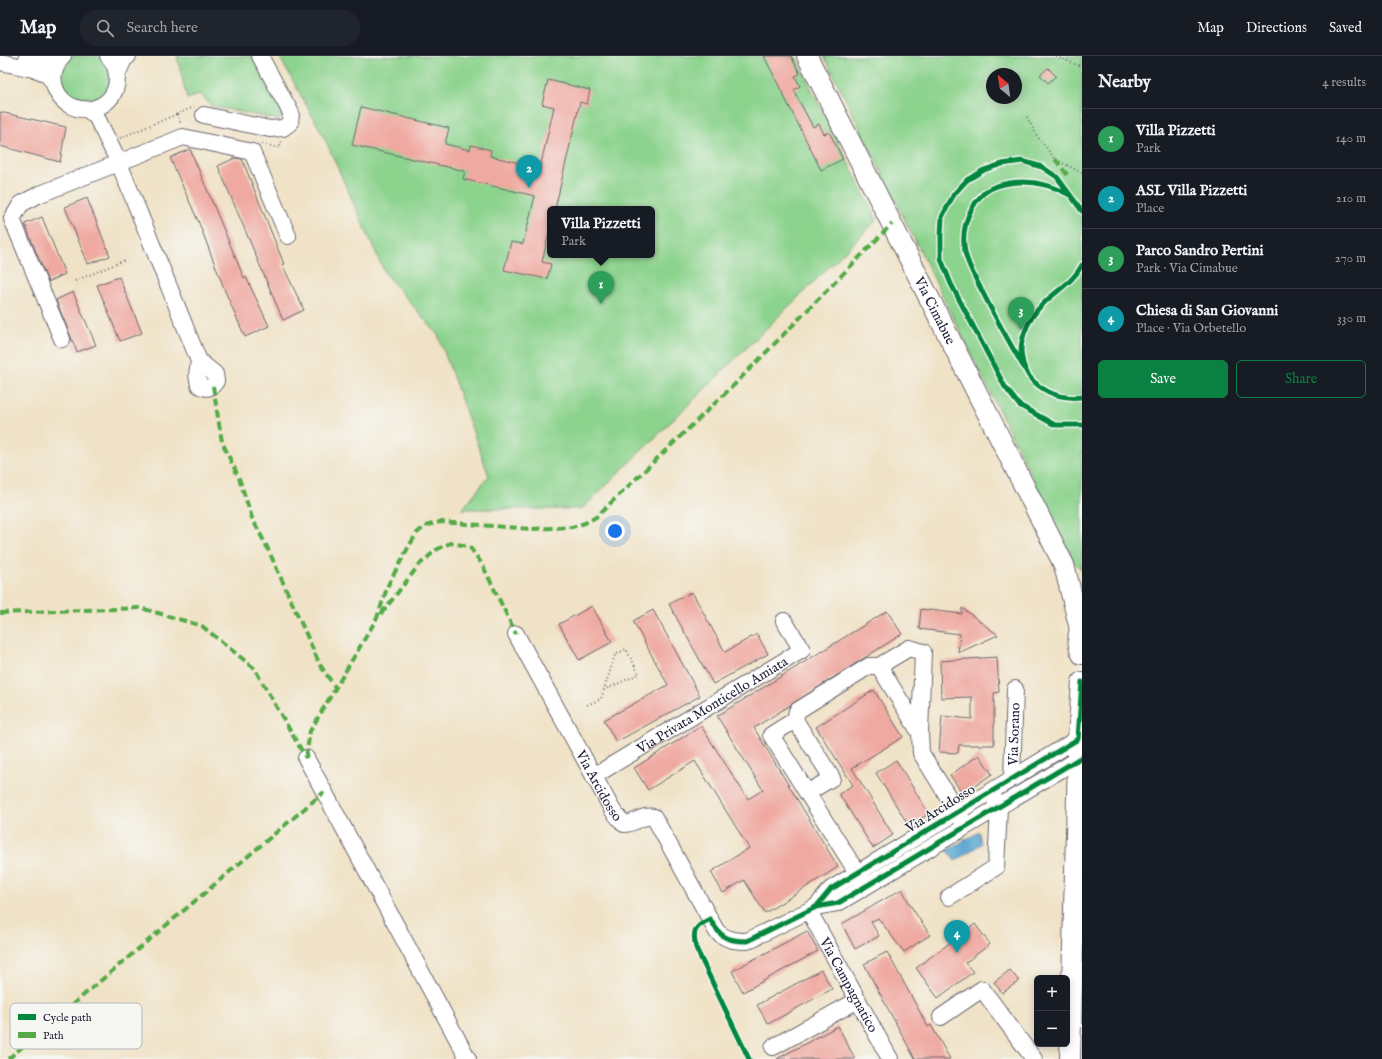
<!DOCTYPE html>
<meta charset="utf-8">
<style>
:root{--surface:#171b24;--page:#20242c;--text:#f1f3f6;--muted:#9ea1a6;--line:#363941;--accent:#0b8043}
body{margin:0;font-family:"IM FELL English",serif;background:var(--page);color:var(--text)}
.controls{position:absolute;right:12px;bottom:12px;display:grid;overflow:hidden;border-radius:6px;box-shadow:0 2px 10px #0003}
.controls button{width:36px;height:36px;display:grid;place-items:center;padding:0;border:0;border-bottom:1px solid var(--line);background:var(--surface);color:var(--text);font:20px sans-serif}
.compass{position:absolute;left:986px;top:12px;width:36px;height:36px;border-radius:50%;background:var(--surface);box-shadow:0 2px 10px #0003;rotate:331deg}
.you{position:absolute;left:615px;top:475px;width:14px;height:14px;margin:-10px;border:3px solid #fff;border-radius:50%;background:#1a73e8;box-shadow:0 0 0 6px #1a73e833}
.badge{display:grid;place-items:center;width:26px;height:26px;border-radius:50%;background:var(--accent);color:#fff;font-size:13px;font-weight:700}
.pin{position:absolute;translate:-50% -33px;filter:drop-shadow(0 1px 2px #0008)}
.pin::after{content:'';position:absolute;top:21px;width:14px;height:12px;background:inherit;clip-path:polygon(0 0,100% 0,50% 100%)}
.popup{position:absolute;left:547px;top:150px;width:108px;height:52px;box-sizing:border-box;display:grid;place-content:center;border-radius:6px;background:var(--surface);filter:drop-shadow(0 1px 3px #0005);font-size:13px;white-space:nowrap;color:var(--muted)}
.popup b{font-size:15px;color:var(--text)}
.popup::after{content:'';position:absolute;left:50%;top:100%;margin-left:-8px;border:8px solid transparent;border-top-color:var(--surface)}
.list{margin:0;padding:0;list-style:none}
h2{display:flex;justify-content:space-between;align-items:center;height:52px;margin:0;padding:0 16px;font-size:17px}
h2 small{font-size:13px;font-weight:400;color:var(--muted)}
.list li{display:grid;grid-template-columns:26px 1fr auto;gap:12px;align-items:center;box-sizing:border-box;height:60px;padding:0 16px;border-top:1px solid var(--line)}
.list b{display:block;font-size:15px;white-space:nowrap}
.list p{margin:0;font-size:13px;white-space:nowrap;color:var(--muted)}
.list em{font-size:13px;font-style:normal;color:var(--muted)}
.actions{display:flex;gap:8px;padding:12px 16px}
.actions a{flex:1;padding:9px 0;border:1px solid var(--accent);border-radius:6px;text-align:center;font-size:14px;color:var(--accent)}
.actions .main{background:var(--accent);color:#fff}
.icon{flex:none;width:22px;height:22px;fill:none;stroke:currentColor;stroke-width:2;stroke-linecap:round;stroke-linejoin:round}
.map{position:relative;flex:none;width:1082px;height:1003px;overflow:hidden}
header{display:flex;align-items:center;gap:24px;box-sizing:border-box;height:56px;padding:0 20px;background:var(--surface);border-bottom:1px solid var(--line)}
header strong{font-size:19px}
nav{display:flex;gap:22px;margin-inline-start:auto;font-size:14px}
.search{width:280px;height:36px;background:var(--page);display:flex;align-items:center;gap:10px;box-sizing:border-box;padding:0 14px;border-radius:22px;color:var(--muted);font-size:15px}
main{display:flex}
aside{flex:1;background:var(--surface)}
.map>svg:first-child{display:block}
.green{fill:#8cd38d;stroke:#577a64;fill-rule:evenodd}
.water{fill:#55a4cf;stroke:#3c6385}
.building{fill:#efa9a0}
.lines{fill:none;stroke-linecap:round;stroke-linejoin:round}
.minor-casing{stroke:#6a656c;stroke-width:18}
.major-casing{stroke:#6a656c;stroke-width:22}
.path{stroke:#6a656c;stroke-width:2;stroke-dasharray:1 3;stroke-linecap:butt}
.minor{stroke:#fff;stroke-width:16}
.major{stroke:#fff;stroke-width:20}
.quiet{stroke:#53aa46;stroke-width:4;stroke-dasharray:8 4;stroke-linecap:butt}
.cycleway-casing{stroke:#f6f6f2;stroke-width:8}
.cycleway{stroke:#00873e;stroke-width:5}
.labels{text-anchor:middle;stroke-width:3;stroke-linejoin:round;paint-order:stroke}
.street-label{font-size:14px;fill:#22223b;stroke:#f6f6f2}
.key{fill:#f6f6f2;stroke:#b6b6bb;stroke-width:1}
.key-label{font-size:11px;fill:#22223b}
</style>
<header>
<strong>Map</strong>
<div class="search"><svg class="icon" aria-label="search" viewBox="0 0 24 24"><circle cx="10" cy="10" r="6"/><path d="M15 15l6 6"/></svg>Search here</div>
<nav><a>Map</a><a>Directions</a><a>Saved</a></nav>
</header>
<main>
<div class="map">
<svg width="1082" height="1003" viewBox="0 0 1082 1003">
<rect width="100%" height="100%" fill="#f6f6f2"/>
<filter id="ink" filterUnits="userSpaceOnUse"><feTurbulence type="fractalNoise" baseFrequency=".025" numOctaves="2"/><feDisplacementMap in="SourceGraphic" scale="8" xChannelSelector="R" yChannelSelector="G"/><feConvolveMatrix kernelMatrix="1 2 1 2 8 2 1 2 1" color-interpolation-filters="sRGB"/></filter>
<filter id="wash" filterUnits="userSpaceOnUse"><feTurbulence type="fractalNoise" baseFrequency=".012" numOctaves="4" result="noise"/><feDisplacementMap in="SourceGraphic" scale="16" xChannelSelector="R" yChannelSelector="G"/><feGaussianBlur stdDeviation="0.9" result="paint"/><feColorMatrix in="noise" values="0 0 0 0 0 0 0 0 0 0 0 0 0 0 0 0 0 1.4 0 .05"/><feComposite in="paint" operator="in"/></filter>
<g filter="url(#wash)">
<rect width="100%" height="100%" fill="#f0e2c6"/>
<!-- green -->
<path class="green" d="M72 0H99L105 5 109 12 110 29 100 43 83 48 68 41 59 26 62 10 67 3Z
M177 0H252L284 58 279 64 211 50 201 38 187 43Z
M279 0H795L877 164 582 453H462L489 420 438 279 385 217 323 79ZM550 153H652V199H550Z
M824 0H1082V514L1074 506ZM992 18H1016V42H992Z"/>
<!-- water -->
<path class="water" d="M979 776 981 788 955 805 947 794Z"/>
<g id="blocks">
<!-- building -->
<path class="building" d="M764 0H791L800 18 795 20 800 30 794 34 798 43 813 71 819 68 824 78 829 76 843 103 821 114Z
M1048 12 1056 20 1048 27 1040 19Z
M548 24 590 34 587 48 580 46 555 153H550V173L542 206 551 208 547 223 504 214 511 186 523 188 535 140 463 123 465 115 352 89 361 51 449 72 445 88 470 94 471 89 491 94 490 100 540 112 554 51 542 48Z
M0 56 66 71 60 106 0 90Z
M190 93 244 222 246 221 269 270 245 281 225 235 199 167 170 102Z
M235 102 242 103 284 208H282L304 254 283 264 218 110Z
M87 142 110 200 88 208 65 151Z
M42 161 65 218 48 226 25 168Z
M119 221 142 277 120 285 97 229Z
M73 236 96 289 77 296 56 244Z
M692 536 725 596 757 578 768 598 713 628 669 548Z
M592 550 612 586 579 604 559 568Z
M962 552 998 579 958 597 960 578 919 573 921 553 962 558Z
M653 554 700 640 616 686 604 664 668 629 633 565Z
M887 555 902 578 754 672 838 811 765 857 744 824 723 837 711 816 749 792 695 705 648 734 634 712 701 670 748 743 763 734 717 660Z
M997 601 999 636 994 637V689H959L958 697 939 696 942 660 972 663V641L941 642 940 605Z
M874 634 903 681 852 712 893 779 873 792 839 738 853 729 816 671Z
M979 699 992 718 963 738 950 719Z
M896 704 929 758 909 770 876 717Z
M902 833 912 852 930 879 904 896 878 862 871 866 879 880 855 893 842 868Z
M975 868 990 888 965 907 973 916 938 942 916 912Z
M807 875 818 895 743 936 732 915Z
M887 896 928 971 931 969 950 1003H915L864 908Z
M821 914 832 933 768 968 757 949Z
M1010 914 1019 925 1002 937 994 926Z
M838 970 855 1003H777Z"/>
</g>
</g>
<g filter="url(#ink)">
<use href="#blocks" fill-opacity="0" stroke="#6a656c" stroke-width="1"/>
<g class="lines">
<!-- minor casing -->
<g class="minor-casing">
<g id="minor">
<path d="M27 0 57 7"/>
<path d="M63 0C56 7 52 19 54 28 63 65 117 60 117 22 117 14 114 6 108 0"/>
<path d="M0 6 38 14 47 18 54 27"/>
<path d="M117 19 124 3 128 0"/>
<path d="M88 54 96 60 119 107 199 305 215 318 216 325C212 332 206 334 199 329L197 319 199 305"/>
<path d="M204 59 270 73 283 72 290 67 291 57 260 0"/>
<path d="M62 283 12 163 21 148 38 139 183 81 252 96 288 180"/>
<path id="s1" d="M516 578 613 755 624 768C635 768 643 758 654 761L717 876C728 884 734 885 747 885L816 851 838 847 1082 701"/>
<path d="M795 664 797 655 869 610H879"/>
<path d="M920 677 879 610 909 592 923 596 920 677 921 697 963 765"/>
<path d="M306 702 468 1003"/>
<path id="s2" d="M594 720 802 594 784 565"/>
<path id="s3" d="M1012 722 1015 633"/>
<path d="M807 737 832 722 795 664 771 679 863 826"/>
<path d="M949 841 996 811 999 751 995 744"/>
<path d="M816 851 831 833 1082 680"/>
<path id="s4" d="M809 855 890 1003"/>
<path d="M941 961 982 933 1034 1003"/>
<path d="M773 991 858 944"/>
</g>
</g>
<!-- major casing -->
<g class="major-casing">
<g id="major">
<path id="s5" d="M807 0 1064 509 1080 573"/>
<path d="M1082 568C1077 579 1077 588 1082 598"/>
<path d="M1070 1003 1078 703V683L1082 626"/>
</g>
</g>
<!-- path -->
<path class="path" d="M1056 0 1082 11
M177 58 181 68
M1027 61 1037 80 1055 103 1082 117
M120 82 194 51
M262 88 280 92 281 85
M75 225 125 204
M587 649 601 643 615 599 626 593 639 618 604 634"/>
<!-- minor -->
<use href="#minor" class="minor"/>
<!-- major -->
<use href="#major" class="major"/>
<!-- quiet -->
<path class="quiet" d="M1055 103 1069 121
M213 330 222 386 239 422 252 462 267 491 320 609 335 631
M0 557 141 552 202 570 254 612 306 702
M381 558 419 509 436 494 450 487 469 490 482 508 516 578
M306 702 310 675 377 562 388 529 409 490 417 477 425 470 440 466 532 473 572 471 585 467 596 461 734 329 892 168
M8 1003 324 736"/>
<!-- cycleway casing -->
<g class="cycleway-casing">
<path id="cycleway" d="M1082 155 1057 121 1042 111 1022 105 1002 108 984 114 967 124 954 138 942 161 941 179V203L951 228 1005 331 1019 349 1055 369H1082
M1082 209C1074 225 1059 233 1046 245 1036 254 1028 266 1024 278 1021 287 1020 294 1022 302 1023 311 1026 317 1032 324 1047 338 1061 343 1082 341
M1023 310C1009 286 995 261 982 235 976 223 968 210 965 196 962 181 965 165 972 152 977 143 986 133 997 130 1022 122 1046 126 1070 139
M816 851 831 833 1078 683 1082 626
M749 1003 696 892C692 875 694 871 710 863 720 881 726 885 747 885L816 851 838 847 1082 701"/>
</g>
<!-- cycleway -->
<use href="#cycleway" class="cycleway"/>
</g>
</g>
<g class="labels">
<!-- street labels -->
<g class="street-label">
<text dy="5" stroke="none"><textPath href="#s5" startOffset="285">Via Cimabue</textPath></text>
<text dy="5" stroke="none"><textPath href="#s2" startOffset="138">Via Privata Monticello Amiata</textPath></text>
<text dy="5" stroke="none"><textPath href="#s3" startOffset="44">Via Sorano</textPath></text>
<text dy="5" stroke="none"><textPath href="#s1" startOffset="173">Via Arcidosso</textPath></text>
<text transform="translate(940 752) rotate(-32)" y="5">Via Arcidosso</text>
<text dy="5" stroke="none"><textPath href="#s4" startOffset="84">Via Campagnatico</textPath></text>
</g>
</g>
<!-- legend -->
<rect x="10" y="947" width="132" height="46" rx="6" class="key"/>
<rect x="18" y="958" width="18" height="6" fill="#00873e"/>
<rect x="18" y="976" width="18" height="6" fill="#53aa46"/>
<g class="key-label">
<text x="43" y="965">Cycle path</text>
<text x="43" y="983">Path</text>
</g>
</svg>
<div class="controls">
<button>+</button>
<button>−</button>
</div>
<svg class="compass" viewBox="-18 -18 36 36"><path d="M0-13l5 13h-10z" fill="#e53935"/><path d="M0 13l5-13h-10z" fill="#9ea1a6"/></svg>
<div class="you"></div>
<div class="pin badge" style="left:601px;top:248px;background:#2e9e5b">1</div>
<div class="popup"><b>Villa Pizzetti</b>Park</div>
<div class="pin badge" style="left:529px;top:132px;background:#0f9aa8">2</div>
<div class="pin badge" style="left:1021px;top:274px;background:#2e9e5b">3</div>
<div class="pin badge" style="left:957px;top:897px;background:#0f9aa8">4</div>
</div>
<aside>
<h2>Nearby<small>4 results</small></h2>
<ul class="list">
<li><span class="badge" style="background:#2e9e5b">1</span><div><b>Villa Pizzetti</b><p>Park</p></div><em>140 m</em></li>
<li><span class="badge" style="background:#0f9aa8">2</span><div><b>ASL Villa Pizzetti</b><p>Place</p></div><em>210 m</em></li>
<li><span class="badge" style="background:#2e9e5b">3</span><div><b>Parco Sandro Pertini</b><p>Park · Via Cimabue</p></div><em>270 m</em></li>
<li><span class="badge" style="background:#0f9aa8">4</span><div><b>Chiesa di San Giovanni</b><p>Place · Via Orbetello</p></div><em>330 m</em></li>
</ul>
<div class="actions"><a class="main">Save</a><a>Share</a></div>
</aside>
</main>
